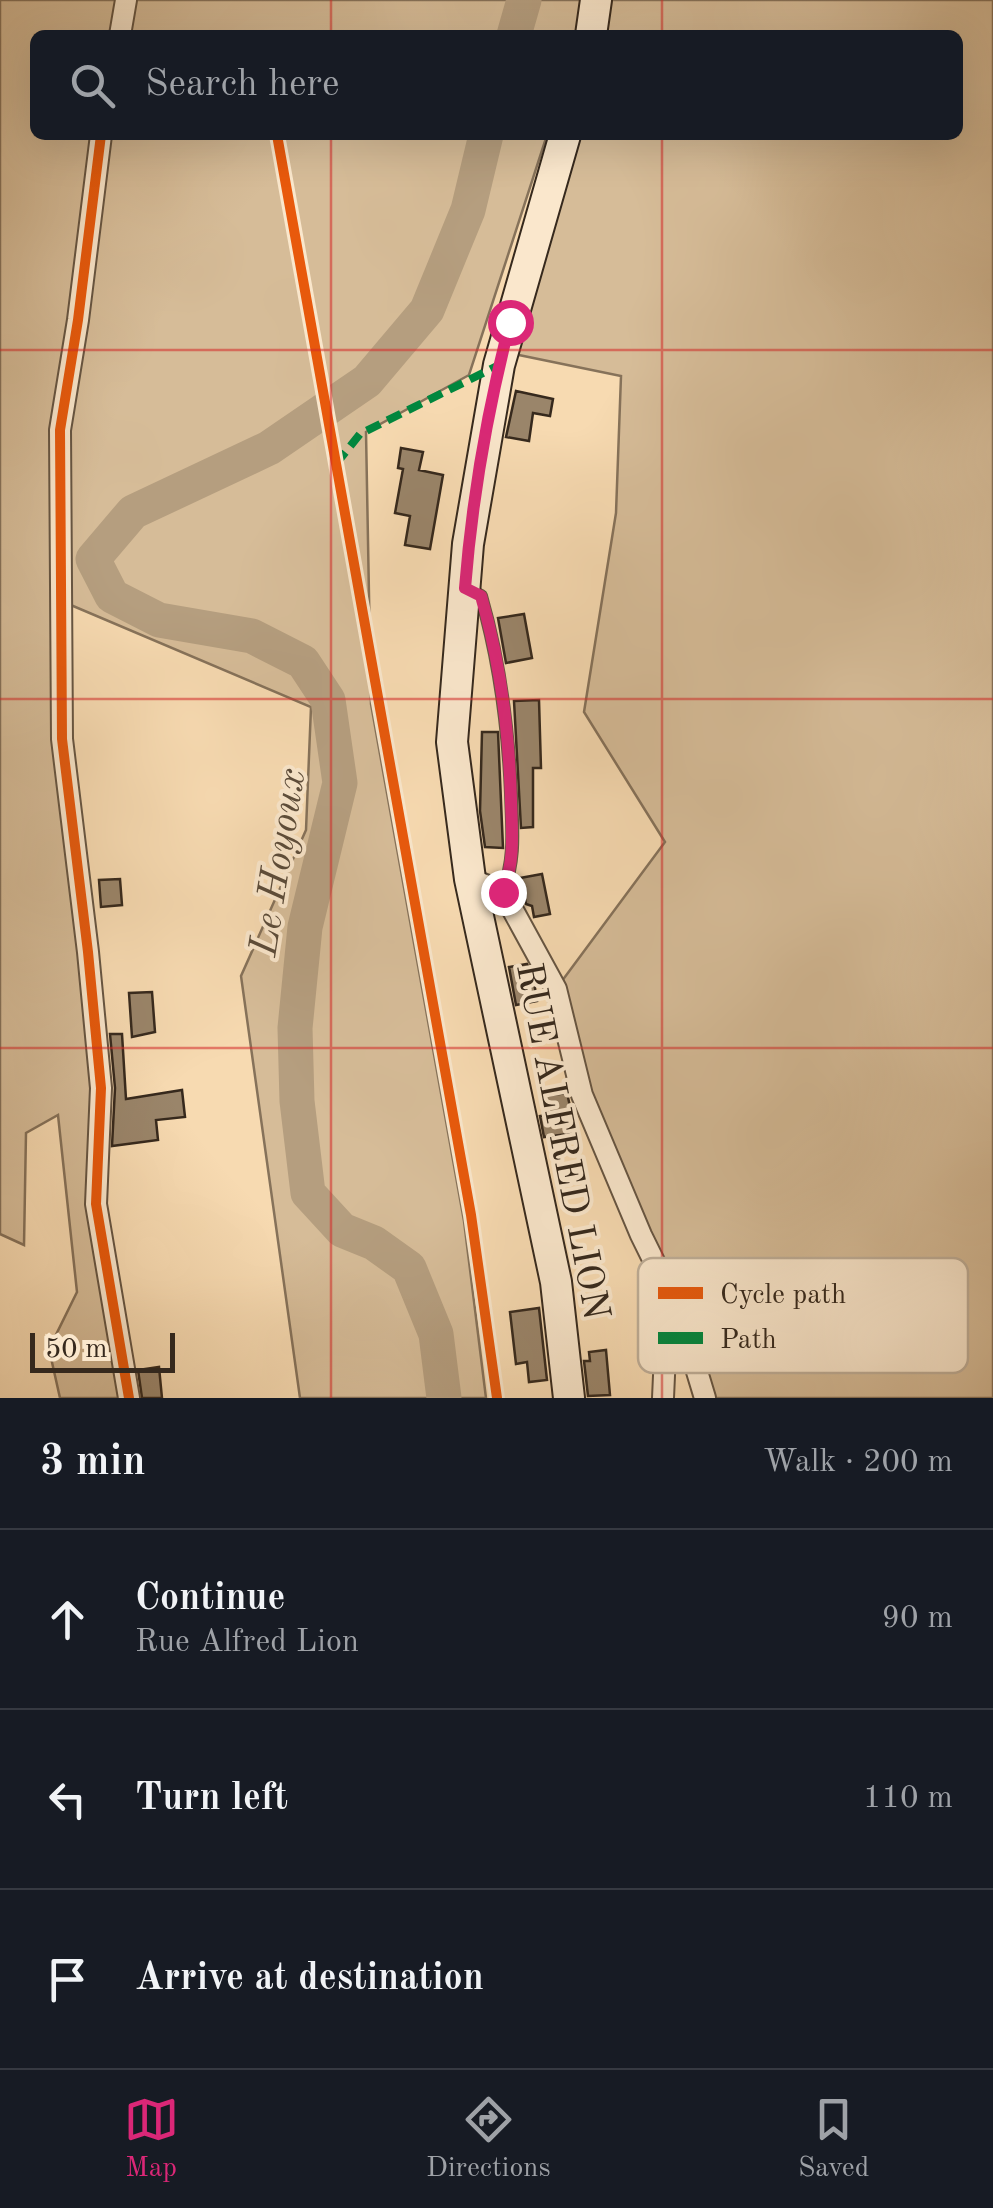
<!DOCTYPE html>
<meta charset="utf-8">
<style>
:root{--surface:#171b24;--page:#20242c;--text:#f1f3f6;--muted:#9ea1a6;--line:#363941;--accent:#db2777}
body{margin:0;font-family:"Old Standard TT",serif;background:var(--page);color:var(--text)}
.scale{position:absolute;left:30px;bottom:25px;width:145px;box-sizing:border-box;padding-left:10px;border:5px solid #36291d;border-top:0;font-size:28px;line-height:35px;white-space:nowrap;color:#36291d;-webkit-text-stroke:8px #fae7cc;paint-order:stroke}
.stop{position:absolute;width:30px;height:30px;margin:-22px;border:8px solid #db2777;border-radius:50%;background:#fff}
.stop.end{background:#db2777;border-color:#fff;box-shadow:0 2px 10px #0008}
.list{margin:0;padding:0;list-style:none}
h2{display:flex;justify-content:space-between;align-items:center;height:130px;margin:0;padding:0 40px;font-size:42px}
h2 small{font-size:32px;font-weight:400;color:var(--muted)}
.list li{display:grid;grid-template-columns:65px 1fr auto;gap:30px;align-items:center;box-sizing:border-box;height:180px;padding:0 40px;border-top:2px solid var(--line)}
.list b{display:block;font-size:38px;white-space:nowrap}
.list p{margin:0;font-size:32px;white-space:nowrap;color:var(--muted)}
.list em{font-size:32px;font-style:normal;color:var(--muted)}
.icon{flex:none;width:55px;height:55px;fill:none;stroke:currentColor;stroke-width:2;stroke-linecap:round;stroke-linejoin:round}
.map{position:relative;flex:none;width:993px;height:1398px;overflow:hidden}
.search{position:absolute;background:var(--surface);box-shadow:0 10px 40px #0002;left:30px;right:30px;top:30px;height:110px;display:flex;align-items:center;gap:25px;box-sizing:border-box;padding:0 35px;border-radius:15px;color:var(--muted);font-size:38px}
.sheet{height:670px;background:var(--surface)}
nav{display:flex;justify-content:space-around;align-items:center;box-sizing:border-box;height:140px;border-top:2px solid var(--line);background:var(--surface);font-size:28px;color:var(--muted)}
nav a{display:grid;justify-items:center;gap:5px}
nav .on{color:var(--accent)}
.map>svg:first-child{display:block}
.green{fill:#d6bc98;stroke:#86725a;stroke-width:2.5}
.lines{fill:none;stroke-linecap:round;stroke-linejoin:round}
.river{stroke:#b59e7f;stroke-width:35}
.building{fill:#9a856a;stroke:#36291d;stroke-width:2.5}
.lane-casing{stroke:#665542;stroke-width:14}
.street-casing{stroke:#665542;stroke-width:24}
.secondary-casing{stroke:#36291d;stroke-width:34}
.lane{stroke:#fae7cc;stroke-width:10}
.street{stroke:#fae7cc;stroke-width:20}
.secondary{stroke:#fae7cc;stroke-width:30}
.quiet{stroke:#00873e;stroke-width:8;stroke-dasharray:15 8;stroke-linecap:butt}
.cycleway-casing{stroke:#fae7cc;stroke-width:16}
.cycleway{stroke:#e8590c;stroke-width:10}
.route{stroke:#db2777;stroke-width:12}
.grid{fill:none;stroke:#d62828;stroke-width:2.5;stroke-opacity:0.55}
.labels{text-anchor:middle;stroke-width:8;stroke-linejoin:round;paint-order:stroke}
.street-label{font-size:38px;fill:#36291d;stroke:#fae7cc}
.water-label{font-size:40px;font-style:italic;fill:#5c4c3a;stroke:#fae7cc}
.key{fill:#fae7cc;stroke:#bfae98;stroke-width:2.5}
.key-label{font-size:28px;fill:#36291d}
</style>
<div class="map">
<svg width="993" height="1398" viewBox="0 0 993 1398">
<rect width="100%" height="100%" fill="#f7dab1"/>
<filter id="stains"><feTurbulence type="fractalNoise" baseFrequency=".002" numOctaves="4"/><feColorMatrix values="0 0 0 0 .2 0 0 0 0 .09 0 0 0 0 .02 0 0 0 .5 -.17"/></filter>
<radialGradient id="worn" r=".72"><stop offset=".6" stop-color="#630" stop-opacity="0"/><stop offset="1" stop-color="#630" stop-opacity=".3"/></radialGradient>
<!-- green -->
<path class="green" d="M0 0H581L577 35H35V135H547L469 375 366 432 371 704 464 1221 486 1398H300L241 976 306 830 311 707 59 600 97 1140 129 1398H60L49 1349 77 1292 58 1115 26 1133 24 1245 0 1234Z
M607 0H993V1398H705L582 1095 556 989 665 842 584 712 616 513 621 376 514 354 578 135H958V35H603Z"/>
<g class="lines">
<!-- river -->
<path class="river" d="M514 35 524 0
M444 1398 436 1334 409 1268 374 1243 342 1230 308 1193 297 1101 295 1028 305 927 340 783 328 700 303 662 252 636 159 620 112 596 93 559 133 512 269 448 367 381 427 310 468 210 486 135"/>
</g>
<!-- building -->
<path class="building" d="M516 391 553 399 550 416 533 413 529 441 506 437Z
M401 448 423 452 419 470 443 475 430 549 405 545 410 516 395 513 403 469 398 468Z
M524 614 532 658 506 663 498 618Z
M539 700 541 768H533V827L521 828 514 701Z
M482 732H498L503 848 485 847 480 811Z
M542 874 550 914 534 917 532 906 526 904 520 878Z
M120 879 122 905 101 907 99 880Z
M527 964 533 975 537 1001 516 1005 509 967Z
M152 992 155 1032 132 1037 129 993Z
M110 1034H122L126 1099 182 1090 185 1117 156 1120 158 1140 112 1146 115 1088Z
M567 1093 576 1133 544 1137 540 1116 547 1115 544 1096Z
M539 1308 547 1380 529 1382 527 1362 516 1364 510 1312Z
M606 1350 610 1395 588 1396 584 1361H590L589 1352Z
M159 1367 162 1398H142L138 1370Z"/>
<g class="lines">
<!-- lane casing -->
<g class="lane-casing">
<path id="lane" d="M469 590 481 596C500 662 508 725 511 793 512 829 516 857 503 892"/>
</g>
<!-- street casing -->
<g class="street-casing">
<path id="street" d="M120 35 126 0
M101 135 78 320 60 430 62 739 88 952 101 1088 96 1204 129 1398
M470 879 503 892 556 989 582 1095 641 1235 679 1312 705 1398
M663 1398 666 1331 679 1312"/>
</g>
<!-- secondary casing -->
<g class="secondary-casing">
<path id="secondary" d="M591 35 596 0
M565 135 499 365 468 544 452 742 470 879 556 1282 569 1398"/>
</g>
<!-- lane -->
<use href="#lane" class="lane"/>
<!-- street -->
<use href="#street" class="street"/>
<!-- secondary -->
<use href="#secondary" class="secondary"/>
<!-- quiet -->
<path class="quiet" d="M336 464 360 434 499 365"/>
<!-- cycleway casing -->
<g class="cycleway-casing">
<path id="cycleway" d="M101 135 78 320 60 430 62 739 88 952 101 1088 96 1204 129 1398
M277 135 471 1215 497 1398"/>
</g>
<!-- cycleway -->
<use href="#cycleway" class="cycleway"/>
</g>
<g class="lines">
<!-- route -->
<path class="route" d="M503 892C515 859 512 835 511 801 509 730 501 664 481 596L465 588C472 499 488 408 510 322"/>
</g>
<!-- grid -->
<path class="grid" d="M331 0V35M662 0V35M331 135V1398M662 135V1398M0 350H993M0 699H993M0 1048H993"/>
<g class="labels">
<!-- street labels -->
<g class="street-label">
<text transform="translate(564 1141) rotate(79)" y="13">RUE ALFRED LION</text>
</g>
<!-- water labels -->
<g class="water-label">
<text transform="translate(276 862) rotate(-81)" y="14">Le Hoyoux</text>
</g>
</g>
<!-- legend -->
<rect x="638" y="1258" width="330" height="115" rx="15" class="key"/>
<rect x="658" y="1287" width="45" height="12" fill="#e8590c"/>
<rect x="658" y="1332" width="45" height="12" fill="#00873e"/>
<g class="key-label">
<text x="720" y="1303">Cycle path</text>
<text x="720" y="1348">Path</text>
</g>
<rect width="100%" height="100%" filter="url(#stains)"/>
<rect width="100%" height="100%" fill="url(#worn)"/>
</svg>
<div class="scale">50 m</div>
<div class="stop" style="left:510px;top:322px"></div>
<div class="stop end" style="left:503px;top:892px"></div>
<div class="search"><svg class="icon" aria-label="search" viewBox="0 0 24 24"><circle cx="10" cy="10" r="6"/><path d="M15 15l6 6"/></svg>Search here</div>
</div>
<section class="sheet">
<h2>3 min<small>Walk · 200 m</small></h2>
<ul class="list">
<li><svg class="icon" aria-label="ahead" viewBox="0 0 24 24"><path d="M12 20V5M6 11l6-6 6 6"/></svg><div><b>Continue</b><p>Rue Alfred Lion</p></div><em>90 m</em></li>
<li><svg class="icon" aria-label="left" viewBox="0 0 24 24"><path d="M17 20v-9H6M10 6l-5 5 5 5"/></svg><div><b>Turn left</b></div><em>110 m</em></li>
<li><svg class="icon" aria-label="arrive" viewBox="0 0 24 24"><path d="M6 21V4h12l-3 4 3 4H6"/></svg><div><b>Arrive at destination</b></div></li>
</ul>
</section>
<nav>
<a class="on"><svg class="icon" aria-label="map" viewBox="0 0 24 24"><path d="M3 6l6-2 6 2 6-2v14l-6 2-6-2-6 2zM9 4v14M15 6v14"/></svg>Map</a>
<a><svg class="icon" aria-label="directions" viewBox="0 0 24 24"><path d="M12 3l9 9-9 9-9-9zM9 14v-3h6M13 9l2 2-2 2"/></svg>Directions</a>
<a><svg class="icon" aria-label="saved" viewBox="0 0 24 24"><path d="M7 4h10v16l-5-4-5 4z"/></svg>Saved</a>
</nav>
